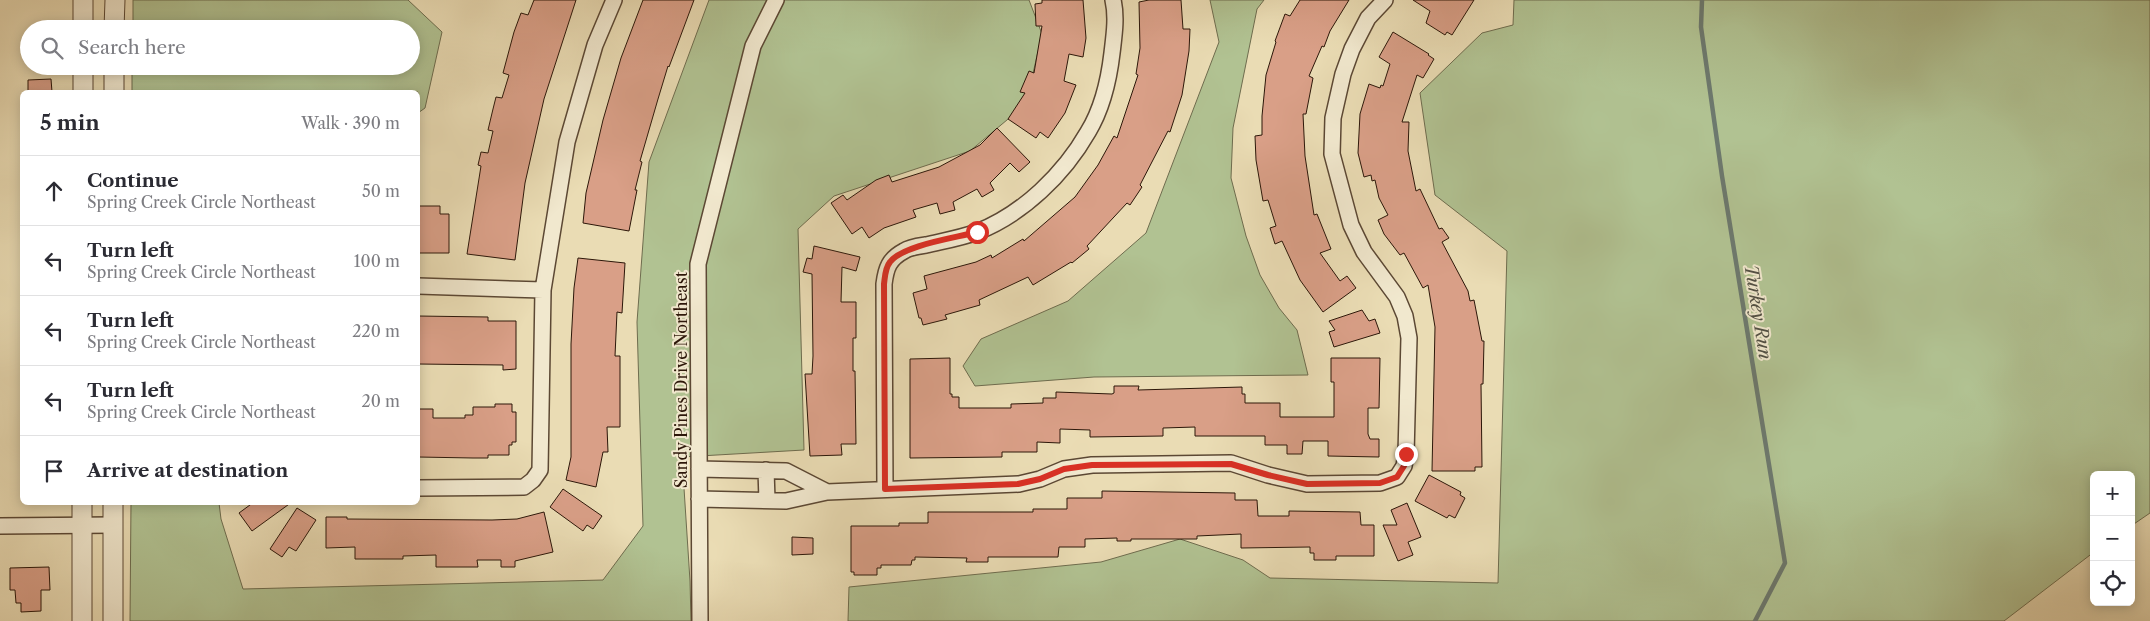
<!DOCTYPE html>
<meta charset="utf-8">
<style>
:root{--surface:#fff;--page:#f2f2f3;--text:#2b2b33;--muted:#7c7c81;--line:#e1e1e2}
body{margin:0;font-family:"Libre Caslon Text",serif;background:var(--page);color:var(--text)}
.controls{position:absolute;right:15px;bottom:15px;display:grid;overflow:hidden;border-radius:8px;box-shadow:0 2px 12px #0003}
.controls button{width:45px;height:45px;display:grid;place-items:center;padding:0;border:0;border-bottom:1px solid var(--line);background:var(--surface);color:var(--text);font:25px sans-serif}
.stop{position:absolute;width:15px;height:15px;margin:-11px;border:4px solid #d93025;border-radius:50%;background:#fff}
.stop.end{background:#d93025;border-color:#fff;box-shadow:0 1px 5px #0008}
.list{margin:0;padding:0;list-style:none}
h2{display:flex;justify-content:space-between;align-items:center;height:65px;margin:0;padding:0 20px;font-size:21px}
h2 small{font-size:16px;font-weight:400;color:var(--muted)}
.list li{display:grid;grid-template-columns:32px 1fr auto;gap:15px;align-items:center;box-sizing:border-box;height:70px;padding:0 20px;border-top:1px solid var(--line)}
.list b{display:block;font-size:19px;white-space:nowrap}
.list p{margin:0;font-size:16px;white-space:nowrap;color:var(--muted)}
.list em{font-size:16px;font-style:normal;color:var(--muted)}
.icon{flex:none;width:28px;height:28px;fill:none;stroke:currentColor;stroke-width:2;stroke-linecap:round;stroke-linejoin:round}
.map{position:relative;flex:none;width:2150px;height:621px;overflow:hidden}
.search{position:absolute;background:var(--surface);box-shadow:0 2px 12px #0003;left:20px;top:20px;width:400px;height:55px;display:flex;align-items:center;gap:12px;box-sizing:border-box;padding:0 18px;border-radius:28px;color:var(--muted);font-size:19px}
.panel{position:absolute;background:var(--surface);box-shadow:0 2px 12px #0003;left:20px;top:90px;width:400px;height:415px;border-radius:8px}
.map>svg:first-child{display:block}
.green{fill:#b1c292;stroke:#6e6c4e}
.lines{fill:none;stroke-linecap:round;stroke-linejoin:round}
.stream{stroke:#6d796e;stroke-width:4.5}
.building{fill:#d99f87;stroke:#2c1709}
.minor-casing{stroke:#5c4834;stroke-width:18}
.tertiary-casing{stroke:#5c4834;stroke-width:21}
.minor{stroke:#f1e8ce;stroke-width:15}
.tertiary{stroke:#f1e8ce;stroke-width:19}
.route{stroke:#d93025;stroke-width:6}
.labels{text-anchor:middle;stroke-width:4;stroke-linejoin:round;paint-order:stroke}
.street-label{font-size:16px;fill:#2c1709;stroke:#f1e8ce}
.water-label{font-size:18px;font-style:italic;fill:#525044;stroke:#f1e8ce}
</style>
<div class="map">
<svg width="2150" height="621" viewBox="0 0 2150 621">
<rect width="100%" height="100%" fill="#eadcb4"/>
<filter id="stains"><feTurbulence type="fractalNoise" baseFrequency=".004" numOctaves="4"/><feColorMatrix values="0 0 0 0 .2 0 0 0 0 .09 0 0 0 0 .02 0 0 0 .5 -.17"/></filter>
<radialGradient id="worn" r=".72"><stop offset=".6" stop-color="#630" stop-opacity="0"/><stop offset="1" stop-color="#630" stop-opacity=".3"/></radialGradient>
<!-- green -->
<path class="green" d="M133 0H408L442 32 425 108 418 113V92H132V66H411V29H133Z
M709 0H1029L1042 34 1026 104 970 151 834 196 798 229 804 450 682 457 690 581 691 621H130L131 503H219L221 519 243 589 603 580 643 526 637 322 649 162Z
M1210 0H1264L1257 9 1233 128 1231 178 1246 236 1260 275 1279 308 1297 330 1308 375 1094 377 975 386 963 366 981 339 1068 301 1146 233 1219 42Z
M1514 0H2150V513L2131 526V475H2094V552L2004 621H848L849 587 1101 562 1180 539 1243 560 1270 578 1498 583 1507 251 1435 195 1420 93 1482 33 1513 25Z"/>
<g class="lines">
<!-- stream -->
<path class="stream" d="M1702 0 1701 27 1722 176 1785 563 1755 621"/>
</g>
<!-- building -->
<path class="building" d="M534 0H576L544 99 525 183 515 260 467 254 481 166 478 165 481 152 488 153 493 131 488 130 493 109 496 97 502 98 509 75 503 73 514 32 521 13 528 15Z
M643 0H694L669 67 668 66 658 99 640 161 642 162 635 190H637L629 231 583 223 586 193 603 120 621 58Z
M1042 0H1083L1086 38 1083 57 1069 54 1064 81 1076 85 1065 113 1048 138 1040 132 1036 138 1008 119 1025 93 1020 92 1029 71 1034 73 1042 26H1036L1035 4 1042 3Z
M1149 0H1181L1183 29H1190L1189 51 1182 95 1170 132 1168 131 1140 185 1142 187 1130 205 1127 203 1087 246 1089 249 1072 263 1071 262 1033 285 1028 277 979 300 980 305 945 315 947 319 923 325 921 318H919L913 293 927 289 924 276 976 262 991 255 992 258 1023 239 1024 241 1075 197 1098 165 1114 136 1117 138 1138 75 1136 74 1140 48 1139 2Z
M1300 0H1349L1330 31 1324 47 1322 46 1309 76 1313 78 1306 114H1303L1305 156 1314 215 1317 214 1331 249 1320 253 1340 281 1347 276 1356 288 1323 312 1300 280 1282 241 1275 244 1270 228 1276 226 1268 200 1263 201 1256 160 1255 136 1262 135V116L1266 75 1276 42 1275 41 1285 14 1290 16Z
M1413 0H1474L1452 35 1447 32 1445 35 1426 23 1430 11Z
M1393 32 1429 54 1428 55 1434 59 1423 78 1417 75 1402 122H1409L1408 151 1416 191 1420 189 1439 229 1442 228 1449 238 1442 242 1468 291 1470 301 1474 300 1482 341H1484L1483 384H1481L1482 467H1475V471H1432L1435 327 1428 285 1423 288 1404 253 1400 255 1384 234 1378 220 1388 215 1379 198 1375 180 1372 181 1371 175 1364 177 1358 153 1360 114 1369 84 1380 88 1381 85 1383 86 1390 64 1379 57Z
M51 79 52 92H28V80Z
M997 128 1030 162 1019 172 1010 163 990 183 994 190 982 197 977 189 953 202 955 210 940 214 937 203 913 210 916 217 884 228 869 238 862 227 852 234 831 203 843 195 847 200 876 180 889 175 892 182 939 167 980 145Z
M418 206H440V214H449V253H418Z
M814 246 860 257 856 271 842 267 841 302H856V338H853V371H855L856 444H841L842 455 810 456 805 374H812L813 356 812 274 803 272 807 258 812 259Z
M578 258 625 263 622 313 617 312 615 356H620V427H607L608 452H603L596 487 566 480 571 457V344L574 288Z
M1362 310 1369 321 1375 319 1380 333 1334 347 1329 332 1335 330 1329 321Z
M418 316 488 317V321H516V369L503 370V365L418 364Z
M950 358V394H952V397H959V408H1011V404L1043 403V398H1056V392L1112 394 1114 393V386H1139L1138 390 1242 387V394H1245V403H1280V417H1334V382H1331V358H1380L1379 408H1368V434L1370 439H1379V457L1328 456V441H1303L1302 454H1287V445H1265V436H1195V427L1163 428V436L1090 437V430L1060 429V443L1037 442V452H1002V457L910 458V359Z
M495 404H512V412H516V442H512V445H509V455H488V458H473L418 457V409H433V418H465V415H473V407H495Z
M1429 475 1461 492 1460 495 1465 498 1455 518 1449 515 1447 518 1415 501Z
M563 489 602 516 593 529 587 525 583 531 550 507Z
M1102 491 1235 493V500H1257L1258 516H1289V511L1360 512 1361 525H1374V556H1336V560H1314V553H1310V547L1241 548V534L1197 536V539H1131V541H1117V538L1085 539V547H1059L1058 557H988V562H966L967 558 915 557V560H912L911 565H881V568H877V575H854V572H851V526H899V523H928V512H1033V509H1067V498H1102Z
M254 502H292L252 531 239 513Z
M1407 503 1421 537 1408 542 1413 555 1398 561 1383 525H1397L1391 510Z
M297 508 316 520 296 551 289 547 282 557 270 549Z
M544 512 553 552 515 561V567H501V560H477L478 567H436V555L403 556V559H355V547L326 548V517H347V519L492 520 517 519Z
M792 537 813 538V554L792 555Z
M49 567 50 590H41V611L21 612V603H16L15 590H10V568Z"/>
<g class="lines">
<!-- minor casing -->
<g class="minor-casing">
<path id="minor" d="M418 286 543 290
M699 469 786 471 827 492
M766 470 767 500
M418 488 524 487 533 480 540 470 543 290 567 142 595 45 614 0
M885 489 884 284C886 268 889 259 904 251 910 247 919 246 926 245 943 241 961 238 977 232 1023 214 1064 174 1088 132 1102 109 1109 79 1112 53 1114 36 1117 17 1113 0
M699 499 786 501 827 492 1019 484 1040 479 1064 469 1092 465 1231 463 1268 475 1307 484 1380 483 1397 477 1404 466 1406 454 1409 338 1405 316 1397 297 1364 252 1351 225 1332 154 1333 118 1343 74 1352 49 1368 18 1385 0
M0 526 113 525
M700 621 698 264 753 46 776 0"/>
</g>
<!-- tertiary casing -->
<g class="tertiary-casing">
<path id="tertiary" d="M83 29V0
M114 29 115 0
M83 92V66
M114 92V66
M82 502V621
M113 621V502"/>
</g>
<!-- minor -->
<use href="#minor" class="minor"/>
<!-- tertiary -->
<use href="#tertiary" class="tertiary"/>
</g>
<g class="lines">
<!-- route -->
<path class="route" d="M977 232C955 238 903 245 890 262 885 268 885 277 884 284L885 489 1018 484 1040 479 1064 469 1092 465 1231 464 1268 475 1307 484 1380 483 1397 477 1404 466 1406 454"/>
</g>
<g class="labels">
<!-- street labels -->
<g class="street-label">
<text transform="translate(681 380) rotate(-90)" y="6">Sandy Pines Drive Northeast</text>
</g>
<!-- water labels -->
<g class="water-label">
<text transform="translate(1758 312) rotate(81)" y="6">Turkey Run</text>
</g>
</g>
<rect width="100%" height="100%" filter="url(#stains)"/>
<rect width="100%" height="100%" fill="url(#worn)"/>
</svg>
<div class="controls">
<button>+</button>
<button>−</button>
<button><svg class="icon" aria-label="locate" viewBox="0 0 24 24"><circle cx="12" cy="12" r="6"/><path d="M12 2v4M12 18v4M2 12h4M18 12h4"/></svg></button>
</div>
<div class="stop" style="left:977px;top:232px"></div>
<div class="stop end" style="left:1406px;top:454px"></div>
<div class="search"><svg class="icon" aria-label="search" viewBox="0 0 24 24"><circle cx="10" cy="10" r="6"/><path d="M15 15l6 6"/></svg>Search here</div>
<section class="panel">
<h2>5 min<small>Walk · 390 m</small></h2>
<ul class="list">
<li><svg class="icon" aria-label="ahead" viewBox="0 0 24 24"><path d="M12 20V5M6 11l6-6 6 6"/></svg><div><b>Continue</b><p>Spring Creek Circle Northeast</p></div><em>50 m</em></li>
<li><svg class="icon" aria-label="left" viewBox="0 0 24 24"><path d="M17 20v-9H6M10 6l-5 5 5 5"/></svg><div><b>Turn left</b><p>Spring Creek Circle Northeast</p></div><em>100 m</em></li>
<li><svg class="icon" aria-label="left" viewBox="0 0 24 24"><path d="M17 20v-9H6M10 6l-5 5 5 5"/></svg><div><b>Turn left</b><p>Spring Creek Circle Northeast</p></div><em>220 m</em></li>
<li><svg class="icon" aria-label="left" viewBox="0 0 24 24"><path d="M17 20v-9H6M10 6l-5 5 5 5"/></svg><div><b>Turn left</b><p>Spring Creek Circle Northeast</p></div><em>20 m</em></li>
<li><svg class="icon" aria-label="arrive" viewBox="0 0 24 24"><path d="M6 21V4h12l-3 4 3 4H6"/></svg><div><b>Arrive at destination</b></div></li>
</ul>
</section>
</div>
